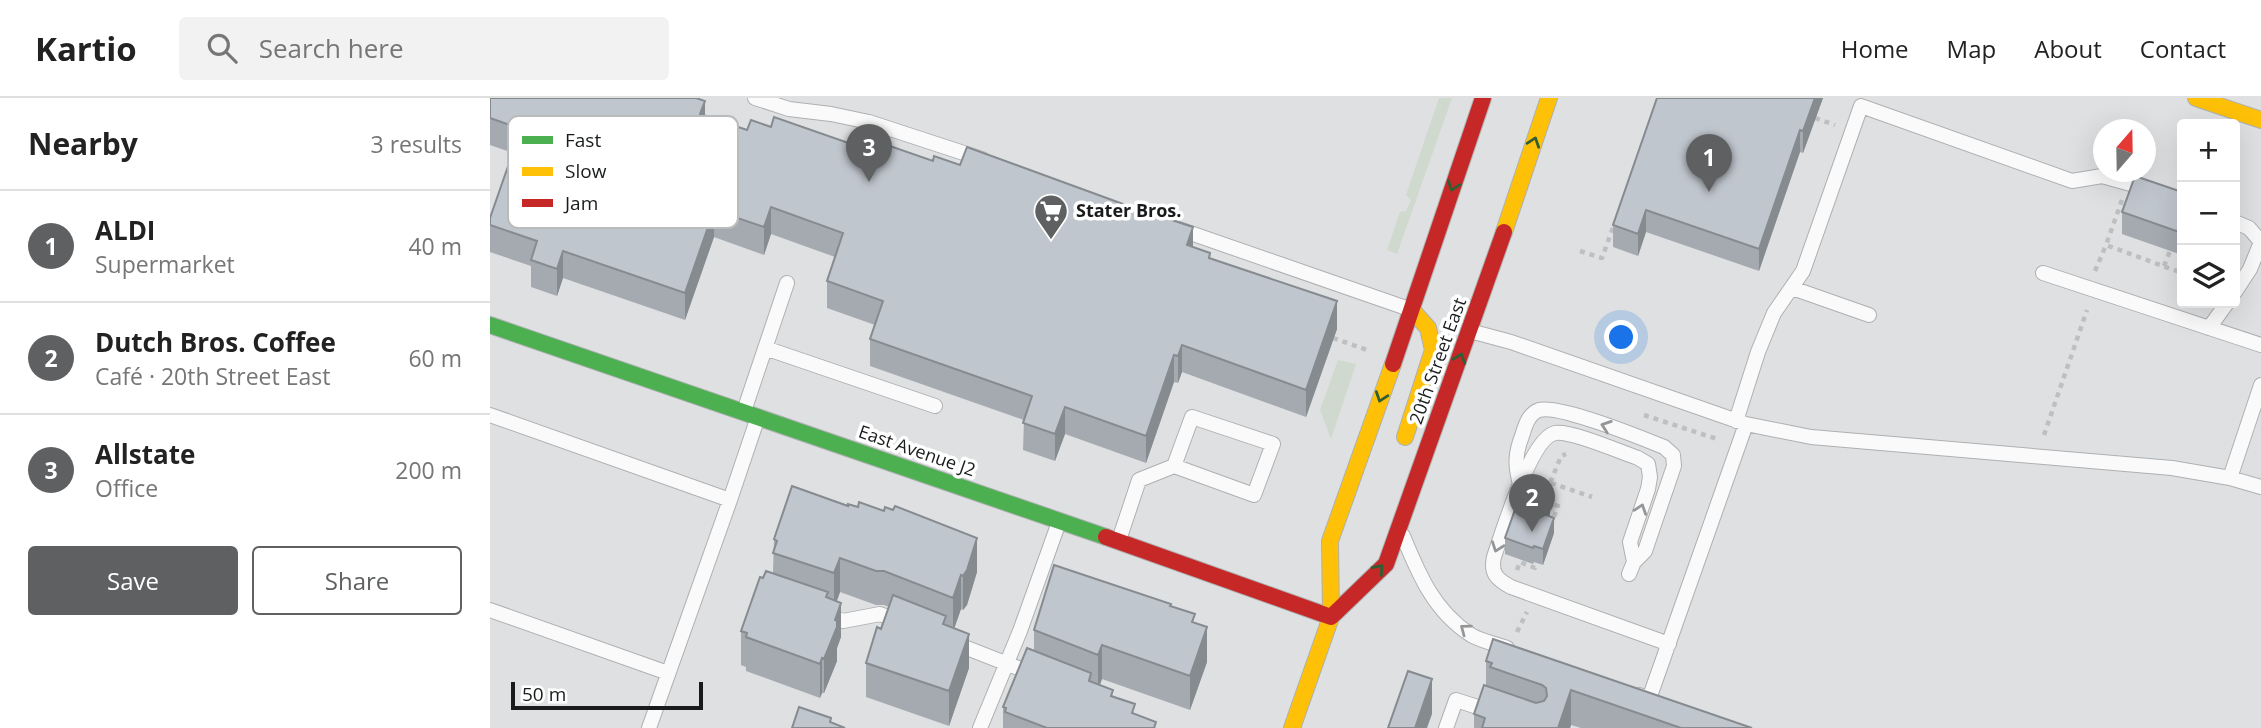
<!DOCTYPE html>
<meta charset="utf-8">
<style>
:root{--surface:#fff;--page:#f2f2f2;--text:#222;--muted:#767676;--line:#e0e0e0;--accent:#5e6061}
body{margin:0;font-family:"Open Sans",sans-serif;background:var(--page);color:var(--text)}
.controls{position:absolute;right:21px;top:21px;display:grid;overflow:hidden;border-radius:7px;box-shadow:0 7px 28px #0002}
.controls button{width:63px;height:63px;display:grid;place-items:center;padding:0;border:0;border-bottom:2px solid var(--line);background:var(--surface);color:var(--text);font:35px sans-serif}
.compass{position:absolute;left:1603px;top:21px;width:63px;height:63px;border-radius:50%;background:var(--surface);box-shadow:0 7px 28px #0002;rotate:20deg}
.scale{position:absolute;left:21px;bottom:18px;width:192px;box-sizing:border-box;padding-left:7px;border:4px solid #191b1c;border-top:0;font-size:19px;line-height:24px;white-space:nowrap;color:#191b1c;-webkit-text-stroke:5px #fff;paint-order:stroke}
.you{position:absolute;left:1132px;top:240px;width:24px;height:24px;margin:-18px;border:5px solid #fff;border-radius:50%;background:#1a73e8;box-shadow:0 0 0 10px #1a73e833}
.badge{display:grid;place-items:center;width:46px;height:46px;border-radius:50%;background:var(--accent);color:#fff;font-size:23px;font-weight:700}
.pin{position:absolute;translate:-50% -58px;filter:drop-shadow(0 2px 4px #0008)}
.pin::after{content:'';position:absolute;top:37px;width:24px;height:21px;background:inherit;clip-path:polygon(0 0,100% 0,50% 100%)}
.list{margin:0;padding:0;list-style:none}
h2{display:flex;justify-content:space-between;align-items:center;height:91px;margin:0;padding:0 28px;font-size:30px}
h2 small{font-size:23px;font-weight:400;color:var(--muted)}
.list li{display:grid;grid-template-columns:46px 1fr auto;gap:21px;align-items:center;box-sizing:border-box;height:112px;padding:0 28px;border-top:2px solid var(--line)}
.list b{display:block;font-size:26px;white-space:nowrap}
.list p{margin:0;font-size:23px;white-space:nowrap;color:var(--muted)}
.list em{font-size:23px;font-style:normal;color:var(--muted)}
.actions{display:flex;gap:14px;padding:21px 28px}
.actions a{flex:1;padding:16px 0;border:2px solid var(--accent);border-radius:7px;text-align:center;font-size:24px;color:var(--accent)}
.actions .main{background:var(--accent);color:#fff}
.icon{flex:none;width:38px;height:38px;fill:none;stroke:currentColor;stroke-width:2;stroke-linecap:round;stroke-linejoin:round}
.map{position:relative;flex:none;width:1771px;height:630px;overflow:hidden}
header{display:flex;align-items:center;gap:42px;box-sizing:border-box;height:98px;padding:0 35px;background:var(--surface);border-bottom:2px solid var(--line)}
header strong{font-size:33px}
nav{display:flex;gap:38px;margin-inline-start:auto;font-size:24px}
.search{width:490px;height:63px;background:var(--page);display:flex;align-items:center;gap:18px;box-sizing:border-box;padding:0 24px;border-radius:7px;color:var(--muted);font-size:26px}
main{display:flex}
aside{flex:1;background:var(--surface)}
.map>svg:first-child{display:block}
.green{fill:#cfd9cd}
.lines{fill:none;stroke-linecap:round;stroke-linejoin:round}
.lane-casing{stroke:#aeb0b2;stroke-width:16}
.fast-casing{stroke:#aeb0b2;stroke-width:18}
.slow-casing{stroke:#aeb0b2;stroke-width:18}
.jam-casing{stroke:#aeb0b2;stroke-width:18}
.path{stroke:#bebfc0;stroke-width:4.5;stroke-dasharray:5 5;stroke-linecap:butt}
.lane{stroke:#fafafb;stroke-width:14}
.fast{stroke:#4caf50;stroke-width:16}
.slow{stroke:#ffc107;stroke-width:16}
.jam{stroke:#c62828;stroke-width:16}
.wall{fill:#a5aab1}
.shaded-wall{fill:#868b90}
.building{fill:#c0c6ce;stroke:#868b90;stroke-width:2}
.oneway{stroke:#305e33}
.oneway2{stroke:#959697}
.labels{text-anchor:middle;stroke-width:7;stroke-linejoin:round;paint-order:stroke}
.poi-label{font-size:18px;font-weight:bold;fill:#191b1c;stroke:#fff;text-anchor:start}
.street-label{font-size:18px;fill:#191b1c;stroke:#fff}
.key{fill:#fff;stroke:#babbbb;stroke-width:2}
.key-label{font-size:19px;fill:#191b1c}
</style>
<header>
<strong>Kartio</strong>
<div class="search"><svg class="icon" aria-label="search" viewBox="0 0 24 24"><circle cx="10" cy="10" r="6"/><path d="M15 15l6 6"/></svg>Search here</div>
<nav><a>Home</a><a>Map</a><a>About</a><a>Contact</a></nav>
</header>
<main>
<aside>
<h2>Nearby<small>3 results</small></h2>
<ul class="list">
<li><span class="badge">1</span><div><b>ALDI</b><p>Supermarket</p></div><em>40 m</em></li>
<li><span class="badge">2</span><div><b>Dutch Bros. Coffee</b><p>Café · 20th Street East</p></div><em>60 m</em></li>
<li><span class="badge">3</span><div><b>Allstate</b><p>Office</p></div><em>200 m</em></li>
</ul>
<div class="actions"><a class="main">Save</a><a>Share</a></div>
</aside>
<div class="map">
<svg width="1771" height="630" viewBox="0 0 1771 630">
<rect width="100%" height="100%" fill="#dee0e2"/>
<!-- green -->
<path class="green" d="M949 0H962L907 156 897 152 910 114 916 113 921 102 916 97Z
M848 262 866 266 841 341 830 312Z"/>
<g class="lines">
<!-- lane casing -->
<g class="lane-casing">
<path id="lane" d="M265 0 299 11 341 16 379 24 492 61
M1745 124 1759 130 1771 144 1760 171 1745 194
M686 130 922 212
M1553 175 1771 247
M1302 190 1379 217
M1719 230 1737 205
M980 233 1021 244 1256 326 1321 339 1682 370 1740 380 1771 389
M275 250 445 308
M254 313 297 185
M0 317 240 402 268 319
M1246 323 1268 254 1284 215 1313 173 1371 8 1582 83 1612 78 1648 88 1692 105
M1740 380 1771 287
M1030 386C1025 367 1025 356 1032 338 1035 329 1038 316 1049 312 1068 306 1152 340 1174 349L1183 357 1184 368 1155 453 1144 464
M913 438C929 477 944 513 981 537 991 543 1006 546 1017 550
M629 442 649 382 684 368 764 397 783 346 702 319 684 368
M1139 476 1144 464 1140 444 1158 391 1160 379 1158 366 1148 360C1130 354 1081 332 1065 335 1041 340 1012 435 1004 459 1000 476 1008 482 1021 489L1179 546
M0 512 178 575
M335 517 353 523 390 516 413 525
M464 545 546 577
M1149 597 1159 601 1256 326
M159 630 240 402
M490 630 530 533 569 424
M956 630 966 602 1003 614"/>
</g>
<!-- fast casing -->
<g class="fast-casing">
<path id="fast" d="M0 227 616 439"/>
</g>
<!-- slow casing -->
<g class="slow-casing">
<path id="slow" d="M1706 0 1771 22
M1014 134 1059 0
M915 339 943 252 938 230 922 212
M802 630 841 519 840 443 903 266"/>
</g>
<!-- jam casing -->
<g class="jam-casing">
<path id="jam" d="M903 266 993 0
M616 439 841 519
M841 519 896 466 1014 134"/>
</g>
<!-- path -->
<path class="path" d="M1325 20 1345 27
M1632 102 1616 147 1692 175
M1090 153 1112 160 1125 124
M1674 168 1680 153
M1605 173 1616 147
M843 240 877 252
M1154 317 1230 342
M1554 337 1597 212
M1061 385 1102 399
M1053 403 1071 358 1076 356
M1055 404 1068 408 1062 424
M1027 472 1030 464 1045 470 1047 465
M1027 534 1037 514"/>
<!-- lane -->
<use href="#lane" class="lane"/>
<!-- fast -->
<use href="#fast" class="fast"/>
<!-- slow -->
<use href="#slow" class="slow"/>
<!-- jam -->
<use href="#jam" class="jam"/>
</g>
<!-- wall -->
<path class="wall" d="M0 0 215 18 257 32 281 29 443 63 703 149 720 160 847 231 816 319 692 274 688 285 684 284 656 365 575 336 565 363 533 352 534 322 380 268V241L385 227 337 210V183L345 159 281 136 274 157 224 139 195 222 73 180 67 198 41 189V168L0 154V120L23 55 0 47Z
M1167 0H1333L1313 55 1310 54 1269 173 1156 134 1148 158 1123 149V127Z
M1692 94V157L1632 136V114Z
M1060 416 1059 418 1064 435 1053 467 1044 464 1043 466 1015 456V440Z
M284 441 487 474 477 507 473 512 471 511 464 530 479 570 459 628 376 599V565L399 509 394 507H386L350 494 347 503 351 539 347 550V563L334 595H332L330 600 256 573V569L251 567V533L283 475Z
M681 508 705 525 717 564 700 612 612 581 610 587 645 616 666 630H513V609L544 553V532Z
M996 563 1262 630H1091L1081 627 1080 630H984V616L996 588Z"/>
<!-- shaded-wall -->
<path class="shaded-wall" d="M1325 0H1333L1313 55V33Z
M215 3V30L210 16Z
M1310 32V54L1269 173V151Z
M281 109V136L274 157V129Z
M224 112V139L195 222V195Z
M1156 112V134L1148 158V136Z
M703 129V156L697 147Z
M73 153V180L67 198V171Z
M847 203V231L816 319V292Z
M692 247V274L688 285V258Z
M684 257V284L656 365V338Z
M575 309V336L565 363V336Z
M1060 401V416L1054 432V416Z
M1064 420V435L1053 467V451Z
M487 440V474L477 507 473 512V478Z
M350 460V494L344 510V475Z
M471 477V511L463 534V500Z
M351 505V539L347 550V563L334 595V561L345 522Z
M717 529V564L700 612V578Z
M479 536V570L459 628V593Z
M612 547V581L608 591V557Z
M332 560V595L330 600V566Z
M942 581V616L937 630H925Z
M1081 592V627L1080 630H1068Z"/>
<!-- building -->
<path class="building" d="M0 0H206L215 3 210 16 257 32 261 22 281 29 284 19 367 48 371 38 443 63 444 58 470 67 477 49 633 106 703 129 697 147 720 155 719 160 847 203 816 292 692 247 688 258 684 257 656 338 575 309 565 336 533 325 542 298 380 241 393 203 337 183 353 135 281 109 274 129 224 112 195 195 73 153 67 171 41 162 47 143 0 127V120L31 31 0 20Z
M1167 0H1325L1313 33 1310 32 1269 151 1156 112 1148 136 1123 127Z
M1645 78 1692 94V135L1632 114Z
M302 388 358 408V406L368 409 369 404 394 413 395 409 403 412 405 408 487 440 477 472 473 478 471 477 463 500 394 473H386L350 460 344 475 283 455 287 443 284 441Z
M1036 392 1060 401 1054 416 1064 420 1053 451 1044 448 1043 450 1015 440 1028 403 1032 404Z
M564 467 681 506 680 508 705 516 702 524 717 529 700 578 612 547 608 557 544 532Z
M276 473 338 494 336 499 351 505 345 522 347 523V529L334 561 332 560 330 566 256 539 257 535 251 533 270 479 273 480Z
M403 497 456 518 453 526 479 536 459 593 376 565 387 529 391 531Z
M1003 541 1262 630H1191L1081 592 1068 630H992L995 620 984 616 994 587 1046 605 1054 603 1057 598 1056 590 1052 587 1000 569 1002 565 996 563Z
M537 550 601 575 599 583 623 592 621 598 645 606 642 615 666 624 664 630H665H557L515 614 516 610 513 609Z
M918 573 942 581 925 630H898Z
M309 609 341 620 340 624 355 630H302Z"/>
<!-- one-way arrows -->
<defs><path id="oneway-chevron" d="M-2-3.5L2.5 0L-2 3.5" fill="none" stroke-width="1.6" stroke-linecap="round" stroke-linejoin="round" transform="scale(1.75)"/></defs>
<g class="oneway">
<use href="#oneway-chevron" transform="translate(1044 44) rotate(-71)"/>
<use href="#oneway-chevron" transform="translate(963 88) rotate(109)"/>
<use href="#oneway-chevron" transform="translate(970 260) rotate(-70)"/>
<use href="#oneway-chevron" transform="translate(891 299) rotate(109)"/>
<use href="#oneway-chevron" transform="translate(889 471) rotate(-49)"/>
</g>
<g class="oneway2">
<use href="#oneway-chevron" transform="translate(1116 328) rotate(-161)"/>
<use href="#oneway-chevron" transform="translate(1151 411) rotate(-71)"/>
<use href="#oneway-chevron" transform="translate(1007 449) rotate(110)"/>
<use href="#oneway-chevron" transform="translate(975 531) rotate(-143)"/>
</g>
<!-- icons -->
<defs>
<g id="supermarket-pin" transform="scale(1.75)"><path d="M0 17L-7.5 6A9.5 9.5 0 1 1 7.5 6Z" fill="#5e6061" stroke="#fff"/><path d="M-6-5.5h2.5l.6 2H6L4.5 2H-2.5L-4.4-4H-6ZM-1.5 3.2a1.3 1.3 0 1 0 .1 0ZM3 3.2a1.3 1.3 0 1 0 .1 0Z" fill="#fff"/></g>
</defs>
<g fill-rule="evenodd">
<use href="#supermarket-pin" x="561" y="113"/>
</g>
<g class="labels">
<!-- poi labels -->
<g class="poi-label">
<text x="586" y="119">Stater Bros.</text>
</g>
<!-- street labels -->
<g class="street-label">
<text transform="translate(948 263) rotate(-70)" y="6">20th Street East</text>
<text transform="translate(427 353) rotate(19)" y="6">East Avenue J2</text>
</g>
</g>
<!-- legend -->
<rect x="18" y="18" width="230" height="112" rx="10" class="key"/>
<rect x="32" y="38" width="31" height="8" fill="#4caf50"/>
<rect x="32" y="69" width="31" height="9" fill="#ffc107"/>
<rect x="32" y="101" width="31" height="8" fill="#c62828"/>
<g class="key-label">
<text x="75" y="49">Fast</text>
<text x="75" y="80">Slow</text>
<text x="75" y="112">Jam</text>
</g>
</svg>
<div class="controls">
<button>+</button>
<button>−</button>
<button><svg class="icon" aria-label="layers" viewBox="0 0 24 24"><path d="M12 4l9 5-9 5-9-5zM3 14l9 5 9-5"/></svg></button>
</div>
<svg class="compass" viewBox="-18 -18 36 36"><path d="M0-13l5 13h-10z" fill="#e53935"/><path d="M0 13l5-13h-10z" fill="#767676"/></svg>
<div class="scale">50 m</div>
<div class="you"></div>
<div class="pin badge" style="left:1219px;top:94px">1</div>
<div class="pin badge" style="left:1042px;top:434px">2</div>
<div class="pin badge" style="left:379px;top:84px">3</div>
</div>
</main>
